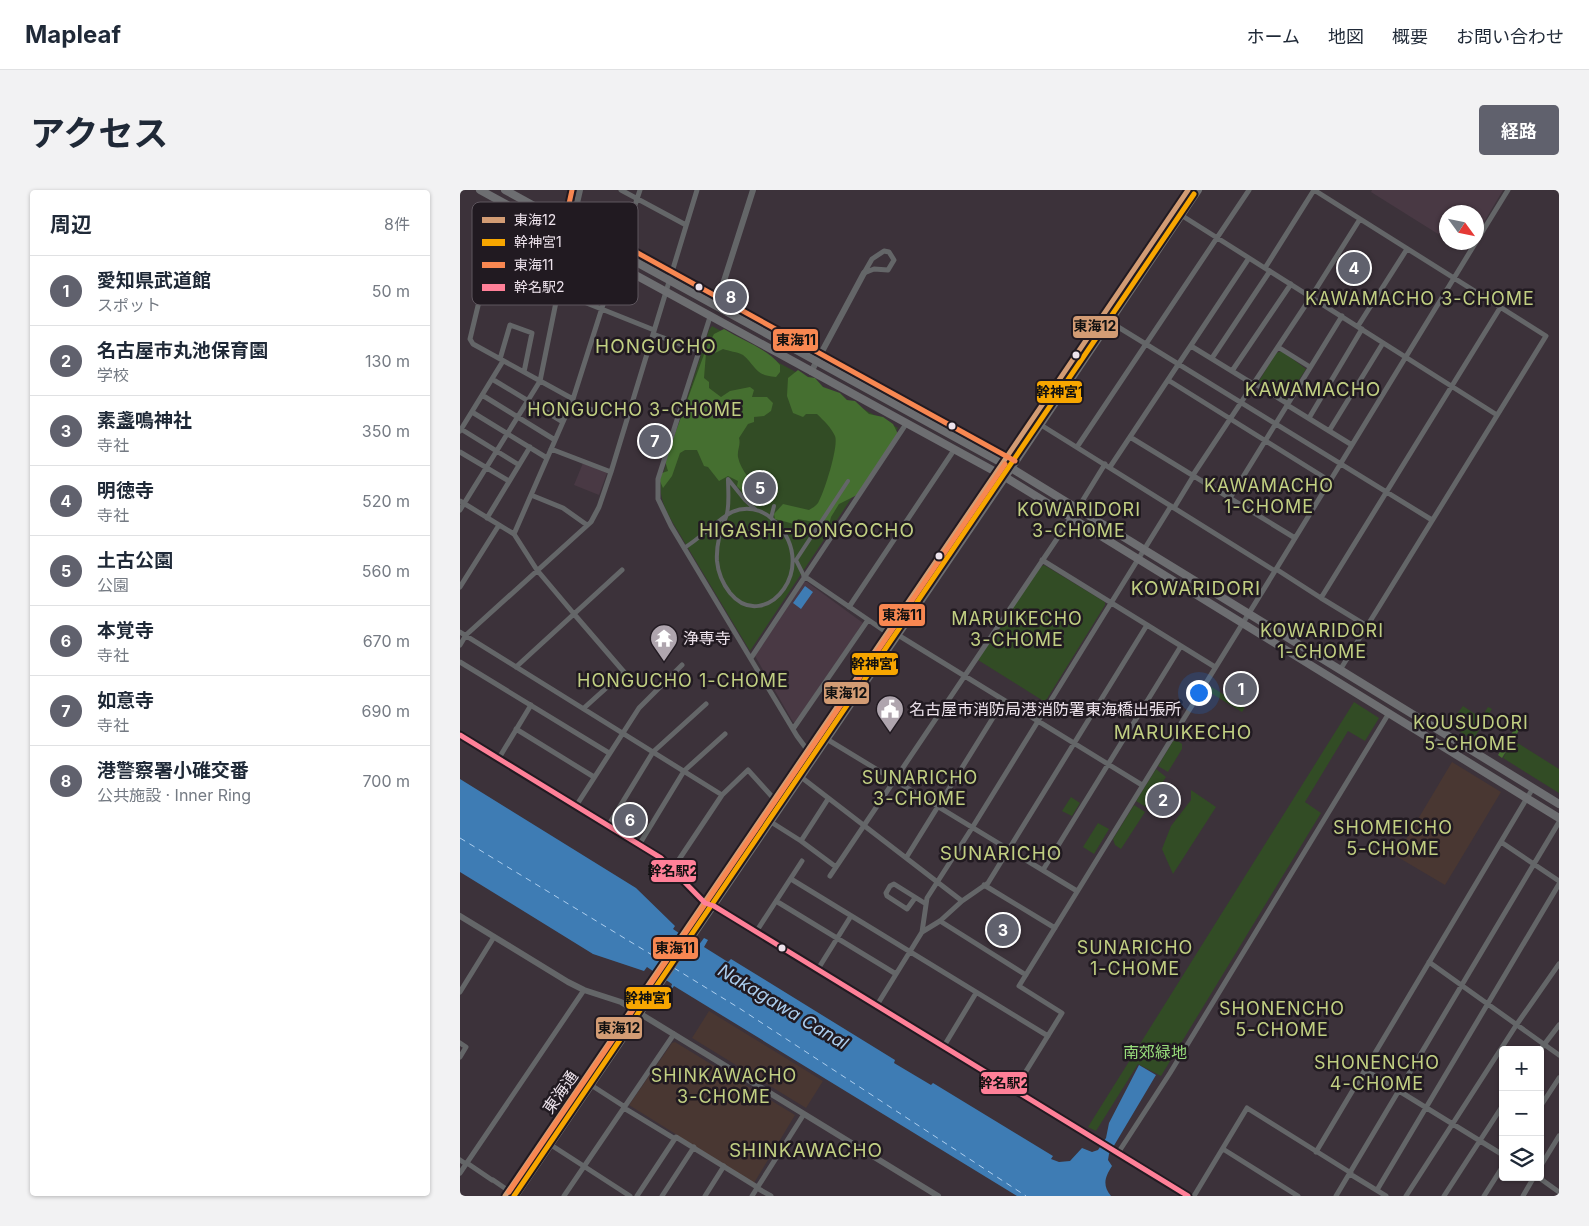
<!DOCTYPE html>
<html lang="ja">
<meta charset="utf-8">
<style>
:root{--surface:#fff;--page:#f2f2f3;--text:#1f2937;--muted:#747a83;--line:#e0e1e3;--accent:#60616d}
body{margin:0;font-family:Inter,"Noto Sans JP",sans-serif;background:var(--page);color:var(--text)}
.controls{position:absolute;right:15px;bottom:15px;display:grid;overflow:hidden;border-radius:5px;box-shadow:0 1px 4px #0004}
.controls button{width:45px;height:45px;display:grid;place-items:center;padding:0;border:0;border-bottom:1px solid var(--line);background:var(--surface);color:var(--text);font:25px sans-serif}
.compass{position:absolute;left:979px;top:15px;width:45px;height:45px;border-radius:50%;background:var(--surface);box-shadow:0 1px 4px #0004;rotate:123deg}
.you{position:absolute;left:738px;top:502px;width:18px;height:18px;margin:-12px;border:4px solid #fff;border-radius:50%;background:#1a73e8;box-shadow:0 0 0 8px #1a73e833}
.badge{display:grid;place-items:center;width:32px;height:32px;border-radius:50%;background:var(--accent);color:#fff;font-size:16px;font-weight:700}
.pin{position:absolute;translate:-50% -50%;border:2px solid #fff;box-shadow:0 1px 5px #0006}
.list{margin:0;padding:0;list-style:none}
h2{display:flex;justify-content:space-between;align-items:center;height:65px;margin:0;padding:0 20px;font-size:21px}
h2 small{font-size:16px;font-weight:400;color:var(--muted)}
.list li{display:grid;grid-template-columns:32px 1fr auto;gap:15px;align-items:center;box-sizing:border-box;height:70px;padding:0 20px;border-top:1px solid var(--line)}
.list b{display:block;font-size:19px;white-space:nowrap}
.list p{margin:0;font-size:16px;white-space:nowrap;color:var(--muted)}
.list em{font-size:16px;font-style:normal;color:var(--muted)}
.icon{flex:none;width:28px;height:28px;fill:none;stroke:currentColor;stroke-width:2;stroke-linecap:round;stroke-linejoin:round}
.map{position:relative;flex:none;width:1099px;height:1006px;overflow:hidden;border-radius:5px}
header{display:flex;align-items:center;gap:30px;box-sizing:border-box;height:70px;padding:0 25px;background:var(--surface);border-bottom:1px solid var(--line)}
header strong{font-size:24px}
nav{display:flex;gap:28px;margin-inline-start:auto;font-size:18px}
.intro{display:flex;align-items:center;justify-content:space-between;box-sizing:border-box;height:120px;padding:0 30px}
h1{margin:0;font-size:35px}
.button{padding:12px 22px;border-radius:5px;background:var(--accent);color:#fff;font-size:18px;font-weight:700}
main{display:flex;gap:30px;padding:0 30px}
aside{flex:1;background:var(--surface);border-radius:5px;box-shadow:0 1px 4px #0004}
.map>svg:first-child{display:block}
.commercial{fill:#493732}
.education{fill:#493944}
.green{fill:#324c25}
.forest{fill:#456f30}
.water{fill:#3e7cb4}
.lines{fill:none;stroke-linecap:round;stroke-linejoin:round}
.ferry{stroke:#abcdee;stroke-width:1;stroke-dasharray:6 5;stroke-linecap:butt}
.pedestrian{stroke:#646668;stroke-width:4}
.minor{stroke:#646668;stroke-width:5}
.tertiary{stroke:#646668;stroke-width:6}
.primary{stroke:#6d6e71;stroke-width:8}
.bus-1-casing{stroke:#211a21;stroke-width:9}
.bus-2-casing{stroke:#211a21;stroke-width:9}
.bus-3-casing{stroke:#211a21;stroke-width:9}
.bus-4-casing{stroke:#211a21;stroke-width:9}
.bus-1{stroke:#d39c74;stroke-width:5}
.bus-2{stroke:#f7a600;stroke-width:5}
.bus-3{stroke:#f88751;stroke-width:5}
.bus-4{stroke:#ff8098;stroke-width:5}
.bus-dot{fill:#ede3ec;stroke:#211a21;stroke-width:2}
.labels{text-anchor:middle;stroke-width:5;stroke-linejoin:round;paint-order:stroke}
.poi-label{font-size:16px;fill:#ede3ec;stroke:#211a21;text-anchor:start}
.park-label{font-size:16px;fill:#98dd7b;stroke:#211a21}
.street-label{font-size:16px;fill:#ede3ec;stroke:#211a21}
.neighbourhood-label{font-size:18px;letter-spacing:1px;fill:#c1cf82;stroke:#211a21}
.water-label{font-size:18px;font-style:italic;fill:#abcdee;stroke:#211a21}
.quarter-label{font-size:19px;letter-spacing:1px;fill:#c1cf82;stroke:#211a21}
.key{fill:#211a21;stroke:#5e565e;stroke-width:1}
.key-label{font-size:14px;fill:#ede3ec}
.line-badge{stroke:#211a21;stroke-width:2}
.pale-badge-label{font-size:14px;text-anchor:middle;font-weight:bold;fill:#111}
</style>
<header>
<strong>Mapleaf</strong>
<nav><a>ホーム</a><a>地図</a><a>概要</a><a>お問い合わせ</a></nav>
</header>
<div class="intro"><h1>アクセス</h1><a class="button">経路</a></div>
<main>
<aside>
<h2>周辺<small>8件</small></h2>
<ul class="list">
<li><span class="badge">1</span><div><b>愛知県武道館</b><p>スポット</p></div><em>50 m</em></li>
<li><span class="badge">2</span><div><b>名古屋市丸池保育園</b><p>学校</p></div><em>130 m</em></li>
<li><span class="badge">3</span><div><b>素盞鳴神社</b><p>寺社</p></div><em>350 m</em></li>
<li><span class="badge">4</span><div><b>明徳寺</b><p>寺社</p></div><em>520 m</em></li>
<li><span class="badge">5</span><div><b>土古公園</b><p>公園</p></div><em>560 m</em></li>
<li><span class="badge">6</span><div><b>本覚寺</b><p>寺社</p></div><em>670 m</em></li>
<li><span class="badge">7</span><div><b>如意寺</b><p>寺社</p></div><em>690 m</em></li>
<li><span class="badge">8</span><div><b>港警察署小碓交番</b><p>公共施設 · Inner Ring</p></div><em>700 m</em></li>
</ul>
</aside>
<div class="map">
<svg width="1099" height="1006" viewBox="0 0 1099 1006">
<rect width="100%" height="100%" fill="#3c323a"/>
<!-- commercial -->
<path class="commercial" d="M992 572 1041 602 985 695 936 666Z
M249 821 363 891 346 918 232 848Z
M215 852 335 925 294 993 169 915 212 853Z"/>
<!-- education -->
<path class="education" d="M912 0H1043L1017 44 1016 22H986V49L911 2Z
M123 273 147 283 139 305 114 295Z
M344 392H347L403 433 335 532H333L295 466Z"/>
<!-- green -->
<path class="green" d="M252 136 438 238 290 461 216 338C207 323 198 308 201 290L249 140Z
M822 161 846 179 826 210 799 193V191L816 163Z
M584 375 645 412V415L585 512 518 470 580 377Z
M747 494 785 518 782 522 749 502Z
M894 512 919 528 905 551 888 541 845 612 861 623 701 886 678 874 636 941 628 937Z
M1003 516 1021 528 1028 517 1032 519 1013 550 989 535Z
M1053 550 1099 579V603L1043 568Z
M713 551H718L722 554V559L708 582 698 576Z
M696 579 706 587 686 617 676 611Z
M731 600 756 617 713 684 702 659 711 636 731 610Z
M611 607 620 613 612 626 602 621Z
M674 615 685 622 661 659 655 655 653 649Z
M638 633 649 639 634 664 623 657Z"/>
<!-- forest -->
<path class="forest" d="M264 139C283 151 306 158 320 175V182L316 187C295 186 296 176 283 165 278 162 268 161 263 159L255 163H246L244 188 249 192V198L261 207 270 201 290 197 294 200 292 207H307L313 213 311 221 304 226 294 227V232L288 234 279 248C281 255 277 260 278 267 281 283 299 301 312 310L310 314 303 315 295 311 293 305 284 303 277 296 278 291 268 286 259 291 248 277 244 276 237 260H225L220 263 212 286 203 298 199 289 202 283 208 281 205 271 246 159 254 144Z
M338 180 348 187 355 188 363 197 380 203 387 210 395 211 409 224 423 227 433 234 438 244 397 305 379 314 371 327 369 335 338 329 334 334 315 329 314 324 323 314 349 320C352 318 356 316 358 313 364 303 379 256 375 246 370 236 365 232 357 224H346L343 227 333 223 327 206 328 188Z
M1057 535 1061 537 1042 568 1038 565Z"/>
<!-- water -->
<path class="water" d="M345 396 353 402 341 419 333 413Z
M0 589 176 698 215 736 213 739 238 756 244 748 248 750 244 757 268 772 271 769 435 870 434 873 471 895 473 893 593 966 591 969 599 972 610 971 622 958 632 962 638 960 646 948 649 933 679 875 696 885 649 964 648 970 652 976C645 987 642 995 651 1006H557L214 796 210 801 212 794 187 777 184 781 133 764 0 682Z"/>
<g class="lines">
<!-- ferry -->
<path class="ferry" d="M0 648 202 771
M214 778 279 818 566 1006"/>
<!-- pedestrian -->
<path class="pedestrian" d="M311 328 314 316
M224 358C240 349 258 329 272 322 286 316 301 319 311 328 365 374 305 446 270 403 263 394 258 382 257 371 256 356 260 341 266 327 270 317 268 300 268 289L285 310 296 320
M344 386 336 370 388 291"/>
<!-- minor -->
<path class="minor" d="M161 0 226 35
M854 0 1086 146 880 480
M43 12 10 149 13 154 113 209
M721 25 1037 225
M1016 52 1048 0
M424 61 429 62 434 70 428 80 414 79 404 83 412 69Z
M159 63 180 0
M805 78 854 0
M99 102 194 140
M250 127 198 289V309L211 336 337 546 354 569
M650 132 972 330
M898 136 947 59
M193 144 239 161
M731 156 793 194
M818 157 850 177
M752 168 810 81
M40 169 50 135 72 143 64 182
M772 181 831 94
M32 189 103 232
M708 190 870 291
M794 193 828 214
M22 205 95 250
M111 212 138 222
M827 215 892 255
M12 222 87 268
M849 228 902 139
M581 235 815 381 1016 52
M1 239 59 275
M0 241 43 171
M869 241 923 153
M670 247 835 348
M617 257 789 0
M91 259 151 282
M0 262 49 291
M650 277 789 68
M733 285 851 107 900 29
M71 305 103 318 127 335
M770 308 882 126
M0 311 54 344 77 380 114 424
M618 318 645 274
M714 318 734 285
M0 320 80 191 109 48
M27 328 70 257
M54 344 113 209 156 74
M582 370 755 477
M816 379 861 408 1040 118
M344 386 429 444
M0 397 39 335
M861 408 907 436
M389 417 494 260
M114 424 164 482 124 518
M0 442 262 605
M438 445 682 595
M0 455 6 445 131 332 139 317 151 282 237 0
M291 468 446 234
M0 472 149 563
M56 477 162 380
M56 539 134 587
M333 539 408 430
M360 545 617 701
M39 568 71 515
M341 587 502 711
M368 609 341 651 376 677
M116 616 179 518 222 475
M311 632 341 651
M148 636 193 562 246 514
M1041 652 1099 691
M179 655 224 581 265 544
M446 668 544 510
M212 680 262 605 288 580 315 610
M583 680 721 456
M370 686 611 328
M331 689 588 846
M524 695 595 738
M455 708 447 719 427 706 426 703 430 696 434 694 466 714
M316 711 436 784
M480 731 566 785
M296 742 342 671
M462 742 467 708 512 638 711 316
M969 772 1099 865
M358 779 391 726
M0 802 34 747
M417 815 462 742 480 731 502 711 528 693 687 435
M0 853 6 857 0 867
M484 856 516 803
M1080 860 1099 835
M905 880 1043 965
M131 895 165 917
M555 899 602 823 559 796 815 381
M1080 917 1099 888
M164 918 215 949
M88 953 170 1006
M763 959 838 1006
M856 962 1073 598
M658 963 710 883 929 523
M0 970 6 974
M7 973 32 990
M1080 977 1099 946
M0 983 124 800
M890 984 926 1006
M1078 987 1099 1002
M33 990 49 1001
M297 998 311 1006
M917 1000 1099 694
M104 1006 214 844
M177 1006 216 947 297 997
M202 1006 234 957
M245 1006 264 976
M292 1006 344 924
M734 1006 787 918 891 983
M876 1006 1099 632
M946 1006 1057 834 1099 774
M984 1006 1043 915
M1024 1006 1043 976
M1063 1006 1074 987"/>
<!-- tertiary -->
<path class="tertiary" d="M109 48 120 0
M256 116 293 0
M351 182 404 83
M0 545 201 668 245 713 254 716 728 1006
M0 726 108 792 124 800 161 812 478 1006"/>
<!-- primary -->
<path class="primary" d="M20 0 545 287 1099 628
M45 0 551 278 1099 614
M45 1006 728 0
M55 1006 545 287 738 0"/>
<!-- bus-1 casing -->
<g class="bus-1-casing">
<path id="bus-1" d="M45 1006 728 0"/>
</g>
<!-- bus-2 casing -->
<g class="bus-2-casing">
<path id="bus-2" d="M54 1006 734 4"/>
</g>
<!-- bus-3 casing -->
<g class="bus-3-casing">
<path id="bus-3" d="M116 29 555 271
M102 46 112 0
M49 1002 545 274"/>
</g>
<!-- bus-4 casing -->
<g class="bus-4-casing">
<path id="bus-4" d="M0 545 201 668 245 713 254 716 728 1006"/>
</g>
<!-- bus-1 -->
<use href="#bus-1" class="bus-1"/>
<!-- bus-2 -->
<use href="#bus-2" class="bus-2"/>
<!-- bus-3 -->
<use href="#bus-3" class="bus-3"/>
<!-- bus-4 -->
<use href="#bus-4" class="bus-4"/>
</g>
<!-- icons -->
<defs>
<g id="temple-pin" transform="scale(1.4375)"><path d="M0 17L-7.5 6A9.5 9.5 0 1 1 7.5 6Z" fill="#afa5ae" stroke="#211a21"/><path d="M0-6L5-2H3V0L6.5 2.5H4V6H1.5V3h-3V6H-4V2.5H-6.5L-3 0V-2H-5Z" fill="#fff"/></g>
<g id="civic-pin" transform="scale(1.4375)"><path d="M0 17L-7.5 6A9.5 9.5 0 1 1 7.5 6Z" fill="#afa5ae" stroke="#211a21"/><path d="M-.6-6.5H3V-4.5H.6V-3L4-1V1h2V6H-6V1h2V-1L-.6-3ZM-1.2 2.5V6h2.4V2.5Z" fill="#fff"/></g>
</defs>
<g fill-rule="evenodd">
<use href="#temple-pin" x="204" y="448"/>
<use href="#civic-pin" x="430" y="519"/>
</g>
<!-- markers -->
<g class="bus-dot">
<circle cx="239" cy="97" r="4.5"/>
<circle cx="616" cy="165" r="4.5"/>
<circle cx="492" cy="236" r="4.5"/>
<circle cx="479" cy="366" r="4.5"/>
<circle cx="322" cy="758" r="4.5"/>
</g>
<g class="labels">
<!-- poi labels -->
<g class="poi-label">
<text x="223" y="454">浄専寺</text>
<text x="449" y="525">名古屋市消防局港消防署東海橋出張所</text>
</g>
<!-- park labels -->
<g class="park-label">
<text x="695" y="868">南郊緑地</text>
</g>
<!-- street labels -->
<g class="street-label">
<text transform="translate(100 902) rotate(-55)" y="6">東海通</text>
</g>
<!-- neighbourhood labels -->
<g class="neighbourhood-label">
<text x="960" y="115">KAWAMACHO 3-CHOME</text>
<text x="175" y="226">HONGUCHO 3-CHOME</text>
<text x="809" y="302">KAWAMACHO<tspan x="809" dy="21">1-CHOME</tspan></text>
<text x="619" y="326">KOWARIDORI<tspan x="619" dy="21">3-CHOME</tspan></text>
<text x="557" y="435">MARUIKECHO<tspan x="557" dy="21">3-CHOME</tspan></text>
<text x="862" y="447">KOWARIDORI<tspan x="862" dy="21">1-CHOME</tspan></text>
<text x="223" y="497">HONGUCHO 1-CHOME</text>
<text x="1011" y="539">KOUSUDORI<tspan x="1011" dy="21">5-CHOME</tspan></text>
<text x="460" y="594">SUNARICHO<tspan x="460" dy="21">3-CHOME</tspan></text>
<text x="933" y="644">SHOMEICHO<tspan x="933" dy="21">5-CHOME</tspan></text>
<text x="675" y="764">SUNARICHO<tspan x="675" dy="21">1-CHOME</tspan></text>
<text x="822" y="825">SHONENCHO<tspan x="822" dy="21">5-CHOME</tspan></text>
<text x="917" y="879">SHONENCHO<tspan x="917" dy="21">4-CHOME</tspan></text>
<text x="264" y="892">SHINKAWACHO<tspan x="264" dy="21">3-CHOME</tspan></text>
</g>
<!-- water labels -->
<g class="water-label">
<text transform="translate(323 817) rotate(31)" y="6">Nakagawa Canal</text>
</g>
<!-- quarter labels -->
<g class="quarter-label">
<text x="196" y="163">HONGUCHO</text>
<text x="853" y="206">KAWAMACHO</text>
<text x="347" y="347">HIGASHI-DONGOCHO</text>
<text x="736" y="405">KOWARIDORI</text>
<text x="723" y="549">MARUIKECHO</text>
<text x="541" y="670">SUNARICHO</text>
<text x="346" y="967">SHINKAWACHO</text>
</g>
</g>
<!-- legend -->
<rect x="12" y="12" width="166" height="103" rx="8" class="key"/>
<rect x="22" y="27" width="23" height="6" fill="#d39c74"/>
<rect x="22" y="49" width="23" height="7" fill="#f7a600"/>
<rect x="22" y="72" width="23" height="6" fill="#f88751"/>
<rect x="22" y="94" width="23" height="7" fill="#ff8098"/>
<g class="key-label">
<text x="54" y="35">東海12</text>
<text x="54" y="57">幹神宮1</text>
<text x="54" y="80">東海11</text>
<text x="54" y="102">幹名駅2</text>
</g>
<g class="line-badge">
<rect x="612" y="125" width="47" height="24" rx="5" fill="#d39c74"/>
<rect x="312" y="138" width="47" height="24" rx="5" fill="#f88751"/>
<rect x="576" y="190" width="47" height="24" rx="5" fill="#f7a600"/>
<rect x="418" y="413" width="48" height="24" rx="5" fill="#f88751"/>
<rect x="391" y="462" width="48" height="24" rx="5" fill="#f7a600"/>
<rect x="363" y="491" width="47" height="24" rx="5" fill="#d39c74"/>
<rect x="190" y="669" width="47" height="24" rx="5" fill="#ff8098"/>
<rect x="192" y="746" width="47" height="24" rx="5" fill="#f88751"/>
<rect x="165" y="796" width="47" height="24" rx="5" fill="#f7a600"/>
<rect x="135" y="826" width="48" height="24" rx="5" fill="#d39c74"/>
<rect x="520" y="881" width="48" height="24" rx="5" fill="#ff8098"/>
</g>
<g class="pale-badge-label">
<text x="635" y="141">東海12</text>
<text x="336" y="155">東海11</text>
<text x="600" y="207">幹神宮1</text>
<text x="442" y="430">東海11</text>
<text x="415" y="479">幹神宮1</text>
<text x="386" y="508">東海12</text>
<text x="213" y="686">幹名駅2</text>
<text x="215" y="763">東海11</text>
<text x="188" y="813">幹神宮1</text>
<text x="159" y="843">東海12</text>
<text x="544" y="898">幹名駅2</text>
</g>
</svg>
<div class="controls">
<button>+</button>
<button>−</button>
<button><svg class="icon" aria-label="layers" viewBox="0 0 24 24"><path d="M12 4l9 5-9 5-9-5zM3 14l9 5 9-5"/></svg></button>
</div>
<svg class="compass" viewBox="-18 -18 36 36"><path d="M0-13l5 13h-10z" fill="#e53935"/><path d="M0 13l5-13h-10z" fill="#747a83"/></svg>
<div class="you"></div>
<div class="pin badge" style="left:781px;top:499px">1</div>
<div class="pin badge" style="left:703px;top:610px">2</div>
<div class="pin badge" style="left:543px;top:740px">3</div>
<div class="pin badge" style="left:894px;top:78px">4</div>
<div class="pin badge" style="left:300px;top:298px">5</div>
<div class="pin badge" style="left:170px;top:630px">6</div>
<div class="pin badge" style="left:195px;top:251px">7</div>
<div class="pin badge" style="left:271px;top:107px">8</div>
</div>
</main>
